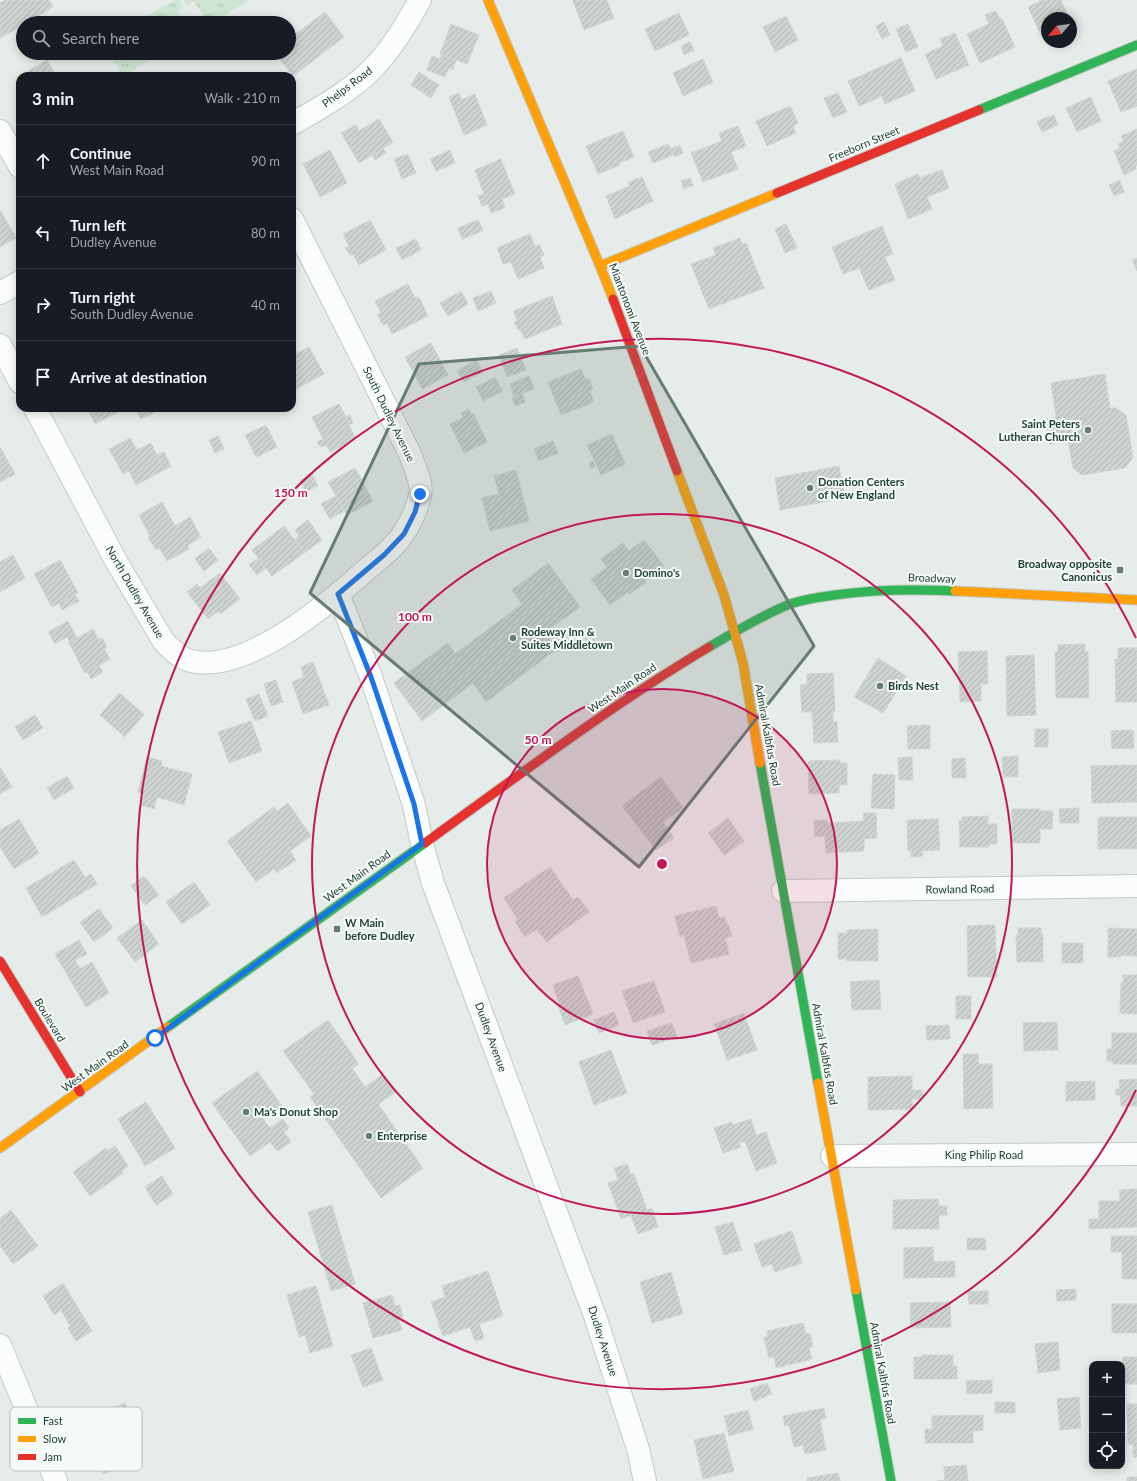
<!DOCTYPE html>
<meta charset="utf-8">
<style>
:root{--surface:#171b24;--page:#242831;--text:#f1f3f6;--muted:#9ea1a6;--line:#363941}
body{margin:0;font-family:Lato,sans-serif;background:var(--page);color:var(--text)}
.controls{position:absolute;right:12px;bottom:12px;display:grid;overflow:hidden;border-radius:8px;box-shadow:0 2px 10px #0003}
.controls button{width:36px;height:36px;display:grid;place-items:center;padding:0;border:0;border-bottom:1px solid var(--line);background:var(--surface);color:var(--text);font:20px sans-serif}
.compass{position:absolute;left:1041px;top:12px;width:36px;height:36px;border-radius:50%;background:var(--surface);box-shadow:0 2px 10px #0003;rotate:241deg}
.stop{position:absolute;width:12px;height:12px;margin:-9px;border:3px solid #1a73e8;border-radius:50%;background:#fff}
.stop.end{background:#1a73e8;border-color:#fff;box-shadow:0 1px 4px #0008}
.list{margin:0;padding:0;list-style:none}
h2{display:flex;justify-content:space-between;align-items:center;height:52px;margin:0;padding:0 16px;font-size:17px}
h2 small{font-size:13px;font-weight:400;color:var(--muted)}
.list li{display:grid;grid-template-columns:26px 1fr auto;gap:12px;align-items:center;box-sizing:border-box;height:72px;padding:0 16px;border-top:1px solid var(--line)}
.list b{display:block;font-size:15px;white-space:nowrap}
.list p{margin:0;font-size:13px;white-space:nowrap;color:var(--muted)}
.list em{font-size:13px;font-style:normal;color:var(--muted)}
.icon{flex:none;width:22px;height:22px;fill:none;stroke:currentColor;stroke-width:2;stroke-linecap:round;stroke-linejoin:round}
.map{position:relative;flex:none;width:1137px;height:1481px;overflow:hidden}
.search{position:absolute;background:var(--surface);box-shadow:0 2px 10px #0003;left:16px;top:16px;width:280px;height:44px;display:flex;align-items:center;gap:10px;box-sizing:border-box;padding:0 14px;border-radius:22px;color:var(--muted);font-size:15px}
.panel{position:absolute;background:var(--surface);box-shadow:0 2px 10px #0003;left:16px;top:72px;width:280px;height:340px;border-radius:12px}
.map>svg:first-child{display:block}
.grass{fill:url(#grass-tufts)}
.building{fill:url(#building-hatch);stroke:#cfd5d2}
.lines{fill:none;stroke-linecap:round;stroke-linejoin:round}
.street-casing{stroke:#c3c9c6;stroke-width:24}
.fast-casing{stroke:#c2c9c6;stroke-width:11}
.slow-casing{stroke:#c2c9c6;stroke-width:11}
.jam-casing{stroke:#c2c9c6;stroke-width:11}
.street{stroke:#fbfcfc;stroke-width:22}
.fast{stroke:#30b455;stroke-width:9}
.slow{stroke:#ff9f0a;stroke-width:9}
.jam{stroke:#e5322d;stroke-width:9}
.route{stroke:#1a73e8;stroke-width:5}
.marked{fill:#677d74;fill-opacity:0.2;stroke:#677d74;stroke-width:3;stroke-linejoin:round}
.ring{fill:none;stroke:#c2185b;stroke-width:2}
.poi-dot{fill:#677d74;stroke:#f5faf7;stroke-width:1.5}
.labels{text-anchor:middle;stroke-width:4;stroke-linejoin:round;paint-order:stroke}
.street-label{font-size:11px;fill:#224135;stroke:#f5faf7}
.poi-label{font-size:11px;font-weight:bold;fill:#224135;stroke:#f5faf7;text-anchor:start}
.key{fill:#f5faf7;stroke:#b6c2bd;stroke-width:1}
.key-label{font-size:11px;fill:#224135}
.centre{fill:#c2185b;stroke:#f5faf7;stroke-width:2}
.ring-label{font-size:12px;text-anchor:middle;font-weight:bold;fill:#c2185b;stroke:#f5faf7;stroke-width:4;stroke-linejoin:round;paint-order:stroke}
</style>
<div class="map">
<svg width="1137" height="1481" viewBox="0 0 1137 1481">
<defs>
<pattern id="grass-tufts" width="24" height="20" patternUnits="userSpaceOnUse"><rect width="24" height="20" fill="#cfe5d3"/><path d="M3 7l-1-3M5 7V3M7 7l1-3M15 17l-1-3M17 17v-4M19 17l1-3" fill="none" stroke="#b1c6b6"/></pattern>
<pattern id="building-hatch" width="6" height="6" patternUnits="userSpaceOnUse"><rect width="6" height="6" fill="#cdd3d0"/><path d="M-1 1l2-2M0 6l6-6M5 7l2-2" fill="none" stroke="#b0b6b3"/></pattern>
</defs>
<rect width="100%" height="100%" fill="#e6ece9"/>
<!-- grass -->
<path class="grass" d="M175 0H180L183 7 177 11 184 23H135Z
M184 0H249L213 23H198L197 22 204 17 194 1 187 5Z
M109 53H162L131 71V76H123Z"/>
<!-- building -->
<path class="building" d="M6 0H49L53 7 26 23H23V25L0 38V3Z
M575 0H607L614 18 584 30 573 1Z
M1043 0H1061L1069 18H1047V37L1043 39 1028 7Z
M996 11 1000 19H1002L1015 47 980 63 967 34 989 24 985 15Z
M325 12 344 37 293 76 275 53H289V39Z
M679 13 689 35 655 51 645 29Z
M786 16 798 40 775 52 763 27Z
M884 22 890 35 882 39 876 26Z
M451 24 479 35 467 64 440 54Z
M908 24 918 47 906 52 896 29Z
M955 33 969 65 936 79 925 54 943 46 940 39Z
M690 42 694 50 684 55 681 46Z
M442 55 456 60 453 70 449 68 445 77 427 70 432 56 440 59Z
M901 58 915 91 885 104 882 96 871 101 860 76Z
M703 59 713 82 683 96 673 73Z
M47 60 54 72 52 73 54 76H20Z
M1137 69V106L1121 112 1108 81Z
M419 72 439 85 431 98 411 85Z
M860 76 871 101 859 106 848 81Z
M459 93 461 100 475 94 487 125 464 135 449 97Z
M838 93 847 112 833 118 824 98Z
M1091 97 1101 121 1077 132 1066 108Z
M790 106 798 123 793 126 796 133 767 146 756 121Z
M1054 115 1058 125 1042 132 1037 121Z
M379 119 393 142 359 163 341 133 356 125 359 131Z
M738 126 746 146 731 152 738 169 703 182 691 153 722 141 719 133Z
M1137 129V165L1135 166 1136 169 1124 175 1114 151 1120 148 1118 144 1124 141 1121 136Z
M623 131 634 157 619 163 620 165 598 174 586 146Z
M668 144 673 155 653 163 648 152Z
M680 145 683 153 675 157 671 149Z
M383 148 386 153 375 160 372 155Z
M330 150 347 183 320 197 303 164Z
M450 150 455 163 436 171 430 159Z
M408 154 416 173 402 179 394 159Z
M501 159 515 194 502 199 505 208 491 213 488 204 482 206 478 196 484 194 475 170Z
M942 170 949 188 927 197 932 209 908 219 895 184 918 174 920 178Z
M642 177 653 201 615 219 606 196 630 186 628 182Z
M690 178 693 185 684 189 681 181Z
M1120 180 1124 192 1114 196 1109 185Z
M1 211 16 238 0 247V212Z
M370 220 386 250 359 265 353 254 350 255 345 248 349 246 343 234Z
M478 220 483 231 462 239 458 228Z
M786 224 797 248 785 253 775 229Z
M882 226 893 254 885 257 895 280 869 290 859 268 843 274 832 247Z
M530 234 535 246 539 244 544 255 540 257 544 268 518 279 511 262 503 264 497 248Z
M740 238 742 244 746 243 764 288 709 309 691 264 716 255 713 248Z
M416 239 421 250 402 260 396 248Z
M1137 258V271L1132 260Z
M408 284 415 298 419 297 428 316 392 334 387 323 383 325 377 314 381 313 375 301Z
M461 291 468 304 448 316 440 303Z
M491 291 496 303 478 311 473 298Z
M552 296 562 324 525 339 520 329 518 330 514 322 517 321 514 311Z
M292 343 297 353 292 356Z
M431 343 448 375 422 389 405 357Z
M309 347 324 374 296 389 292 381V356Z
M517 348 526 370 507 377 499 355Z
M476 360 483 372 464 382 457 371Z
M581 369 586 380 589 379 593 389 590 391 594 402 561 415 548 382Z
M1105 374 1110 408H1116L1126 415 1133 457 1125 468 1082 475 1073 468 1068 441 1050 444 1046 419 1056 417 1051 383Z
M529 376 534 389 514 396 510 384Z
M495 377 503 391 483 401 476 387Z
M522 394 525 402 515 406 512 398Z
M339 404 346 417 350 415 353 423 349 425 356 439 330 452 326 445 320 447 317 442 323 439 312 417Z
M87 408H123L124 409 95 424Z
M135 408H163L141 419Z
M469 409 471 414 473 413 487 442 464 453 450 424 463 418 461 413Z
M266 425 277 447 256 457 245 435Z
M612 434 625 464 601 475 587 445Z
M218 436 224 449 215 453 209 440Z
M130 438 137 450 151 443 164 470 136 485 129 471 123 474 109 449Z
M553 441 558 453 539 461 534 449Z
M0 447 15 474 0 482Z
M164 452 171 466 164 470 156 455Z
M593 461 595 467 591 469 589 463Z
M839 466 845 498 780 510 775 478Z
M355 468 373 501 347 515 328 482Z
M516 470 529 521 490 531 482 498 499 494 494 476Z
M312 474 318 486 306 492 300 480Z
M336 496 344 511 330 519 321 504Z
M162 502 175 526 190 517 201 537 187 546 189 549 167 561 159 548 156 550 148 537 150 536 139 515Z
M308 520 322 540 304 553 295 539 299 536 295 530Z
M284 526 304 553 272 576 252 550Z
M644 540 664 566 645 580 647 582 629 594 628 592 610 605 591 579 607 567 601 559 623 543 629 551Z
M209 548 218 560 204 571 195 559Z
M13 555 25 578 0 592V562Z
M259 558 266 568 257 575 249 565Z
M60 560 78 593 52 607 34 574Z
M548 563 580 607 545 632 557 649 486 702 473 683 422 721 394 683 448 643 455 654 522 604 512 590Z
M220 573 240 599 220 614 218 611 208 619 187 592 197 584 200 588Z
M75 595 79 601 62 610 59 604Z
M68 621 77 638 70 643 67 637 55 644 48 632Z
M93 629 99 640 102 638 107 647 104 649 110 659 85 673 69 643Z
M1085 644V652H1088L1089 698H1056L1055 652H1058V645Z
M1118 648H1137V702H1116L1115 659H1118Z
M987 651 988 684H981V701L960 702 958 652Z
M1034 655 1036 715 1007 716 1006 656Z
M878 658 906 676 883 713 854 697Z
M313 662 329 705 303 714 292 682 304 677 301 667Z
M99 665 103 672 91 679 87 671Z
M833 673 835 712H833V722L837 721 838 742 814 743 812 712H802L800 685 807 684V674Z
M276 680 283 702 271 706 264 684Z
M119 693 144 714 125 737 100 715Z
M259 694 268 716 255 721 246 699Z
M35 715 43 728 23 740 15 727Z
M251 721 262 751 229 763 218 732Z
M930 725V749H908L907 726Z
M1035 729H1048V747H1035Z
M1133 730 1134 748 1112 749 1111 731Z
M1018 756V777H1003L1002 757Z
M147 757 162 761 161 766 192 774 184 805 157 797 154 809 141 805 144 794 138 792Z
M912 757 913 780H899L898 758Z
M965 758 966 778H952V759Z
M840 760V763H847V785H839V793L809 794 808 761Z
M1137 765V802L1092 803 1091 766Z
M0 767 12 787 0 794Z
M873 774 895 775 894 809 871 808Z
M67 776 74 788 54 800 47 788Z
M661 777 683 808 663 822 674 838 656 850 622 806Z
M288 803 311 836 290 851 296 860 277 873 274 869 256 882 227 841 274 807 277 811Z
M1079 808V823H1060L1059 809Z
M1012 809H1040V811H1053L1052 829H1040V843H1012Z
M863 813H876L877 838 864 839V851L826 853 825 836 815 837 814 821 827 820V823L864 821Z
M988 816V824H997V844H989V847H960L959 821H962V817Z
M1098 817H1137V849H1098Z
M728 818 744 841 724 855 708 833Z
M19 819 39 853 14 869 0 847V830Z
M938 819 940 850 922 851 923 856 911 857V851H908L907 820Z
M74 860 85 877 91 874 97 884 42 917 26 888Z
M550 867 573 900 578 897 589 912 546 942 537 929 525 937 515 922 518 920 504 898Z
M144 876 159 895 145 905 131 886Z
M194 882 210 905 182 924 166 902Z
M716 906 719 918 725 917 727 924H728L732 936 725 938 729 954 691 963 684 935 680 937 675 916Z
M99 909 113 928 94 942 80 922Z
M142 920 159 944 135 962 117 938Z
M995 925 997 977H968L967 926Z
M1018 928H1041V934H1043V962H1017L1016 935H1018Z
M1108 928 1137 929V957L1136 956 1121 955V957H1108Z
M878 929V961H847V959H838V933H847V930Z
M79 940 87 954 75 960 80 969 92 962 109 993 86 1007 55 954Z
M1062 943H1083V963H1062Z
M1123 975H1137V1014L1120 1013 1121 983H1123Z
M578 976 593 1014 565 1025 557 1003 559 1002 553 985Z
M879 980 881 1009 852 1010 850 982Z
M654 981 665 1012 633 1023 622 991Z
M956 996H971V1019H956Z
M614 1012 619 1025 599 1033 594 1020Z
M744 1013 757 1050 727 1060 714 1024Z
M328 1020 359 1064 352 1068 365 1087 383 1074 396 1092 378 1104 423 1168 381 1198 310 1097 314 1094 283 1051Z
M1057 1022 1058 1050 1024 1051 1023 1023Z
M672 1023 677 1037 652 1045 647 1031Z
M949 1025 950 1039 927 1040 926 1026Z
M1112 1033H1137V1064H1113L1112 1061H1107V1049H1112Z
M611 1050 627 1093 594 1105 579 1062Z
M963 1054H978L979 1064H992L993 1108 964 1109Z
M257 1071 282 1106 263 1119 270 1128 283 1119 289 1128 284 1132 291 1142 277 1151 270 1142 250 1156 212 1103Z
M912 1076V1090H923V1099H912L913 1109 868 1110V1077Z
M1137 1079V1106H1121L1120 1095H1116V1089H1120L1119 1080Z
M1095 1081V1100L1066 1101V1082Z
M146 1102 175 1148 145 1166 118 1119Z
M751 1119 756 1135 766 1132 777 1163 756 1171 745 1141 739 1143 741 1147 723 1153 714 1128 732 1122 733 1125Z
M115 1146 128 1166 122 1171 123 1173 90 1196 73 1172 106 1148 108 1151Z
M627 1164 631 1175 634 1174 647 1210 652 1208 658 1227 638 1234 631 1215 621 1219 608 1183 618 1180 614 1168Z
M162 1176 173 1194 156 1205 145 1187Z
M1137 1189V1227L1089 1229V1219H1099V1201H1120L1119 1190Z
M938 1199 939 1206H947V1215H939V1229H893V1200Z
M332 1205 355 1284 331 1291 308 1212Z
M11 1210 38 1246 13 1264 0 1246V1218Z
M733 1222 742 1250 724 1255 715 1227Z
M792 1231 802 1263 775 1272 772 1264 762 1267 754 1244Z
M1111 1236H1137V1279H1122V1252H1111Z
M967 1238H985L986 1250H967Z
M933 1247 934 1262 955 1261V1277L904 1278V1248Z
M488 1271 503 1316 479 1324 484 1338 475 1341 470 1327 443 1336 431 1302 445 1297 442 1286Z
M671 1272 683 1314 652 1323 640 1282Z
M63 1283 92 1331 76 1341 68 1328 70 1326 61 1310 54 1315 43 1296Z
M316 1286 333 1346 310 1353 305 1335 299 1337 287 1295Z
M1076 1289V1300L1057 1301 1056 1290Z
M968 1291H988V1304H969Z
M392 1295 395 1306 400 1305 403 1317 398 1318 402 1330 373 1338 363 1303Z
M950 1302 951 1327 911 1328 910 1303Z
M1112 1304H1137V1333H1112Z
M803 1323 806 1334 810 1333 813 1346 809 1348 812 1359 776 1368 774 1357 769 1358 764 1337 768 1336 767 1331Z
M1058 1342 1060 1370 1038 1373 1035 1344Z
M371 1348 383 1380 363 1387 351 1355Z
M923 1355H953V1366H957V1379H914V1357H923Z
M1123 1357H1137V1384H1122V1364H1116V1362H1123Z
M992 1380V1393L967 1394 966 1381Z
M767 1383 772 1394 754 1401 750 1389Z
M1079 1397 1081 1428 1060 1430 1057 1399Z
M995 1402H1015V1413H995Z
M125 1403 134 1427 124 1431 122 1426 115 1429 129 1463 103 1474 87 1437 106 1430 99 1414Z
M1127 1404H1137V1457H1133V1444H1128Z
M824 1408 826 1418 820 1420 826 1450 805 1454 803 1445 794 1447 789 1425 785 1426 783 1416Z
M748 1410 753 1429 729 1436 724 1416Z
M983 1415V1430L973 1431V1443H925V1429H932V1416Z
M724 1433 734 1471 703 1479 694 1440Z
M966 1465 968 1481H937L945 1480 944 1467Z
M838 1473 840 1481H807V1478Z
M1127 1477H1137V1481H1127Z"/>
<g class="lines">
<!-- street casing -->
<g class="street-casing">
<path id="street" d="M292 124C318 109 356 88 375 66 393 47 407 23 420 0
M0 131 20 167
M0 293 20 282
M0 345 20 382
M35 408 116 561 164 642C171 649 181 659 191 661 246 674 328 604 366 570 379 559 394 548 403 534 411 523 417 508 420 495 423 482 414 467 410 454L292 219
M338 594 371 677 414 805 422 844 433 883 595 1316 638 1449 645 1481
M783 891 1137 886
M832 1156 1137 1154
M0 1345 56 1481"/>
</g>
<!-- fast casing -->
<g class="fast-casing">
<path id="fast" d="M979 110 1137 45
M709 647C735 632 762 615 790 604 805 599 820 597 835 595 875 589 915 589 955 591
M760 763 818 1083
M168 1027 425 843
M856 1290 891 1481"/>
</g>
<!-- slow casing -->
<g class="slow-casing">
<path id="slow" d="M488 0 600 266 613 299
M600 266 777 193
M677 471 724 595 743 663 760 763
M955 591 1137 600
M818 1083 856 1290
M0 1148 168 1027"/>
</g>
<!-- jam casing -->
<g class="jam-casing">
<path id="jam" d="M777 193 979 110
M613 299 677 471
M425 843C518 776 610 706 709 647
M0 961 80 1092"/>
</g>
<!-- street -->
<use href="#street" class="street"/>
<!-- fast -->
<use href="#fast" class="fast"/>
<!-- slow -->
<use href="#slow" class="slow"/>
<!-- jam -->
<use href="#jam" class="jam"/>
</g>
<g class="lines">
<!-- route -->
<path class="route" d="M155 1038 238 977 422 844 414 804 371 677 338 594 384 555 404 534 415 512 420 494"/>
</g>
<!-- marked area -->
<path class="marked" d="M640 346 814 646 639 867 310 593 419 364Z"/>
<!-- distance rings -->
<circle cx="662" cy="864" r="175" fill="#c2185b" fill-opacity=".12"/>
<g class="ring">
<circle cx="662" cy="864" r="175"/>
<circle cx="662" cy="864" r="350"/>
<path d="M1136 1090A525 525 0 1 1 1136 638"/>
</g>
<!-- markers -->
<g class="poi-dot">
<circle cx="1088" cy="430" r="4"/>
<circle cx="810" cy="488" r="4"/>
<rect x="1116" y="566" width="8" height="8" rx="2"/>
<circle cx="626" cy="573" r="4"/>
<circle cx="513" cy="638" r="4"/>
<circle cx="880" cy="686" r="4"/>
<rect x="333" y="925" width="8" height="8" rx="2"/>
<circle cx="246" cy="1112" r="4"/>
<circle cx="369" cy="1136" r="4"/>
</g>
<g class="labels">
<!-- street labels -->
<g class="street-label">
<text transform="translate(347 87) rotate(-37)" y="4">Phelps Road</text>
<text transform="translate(864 144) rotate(-23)" y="4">Freeborn Street</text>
<text transform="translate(630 309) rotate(69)" y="4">Miantonomi Avenue</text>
<text transform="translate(389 414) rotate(64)" y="4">South Dudley Avenue</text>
<text transform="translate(932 578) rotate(2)" y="4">Broadway</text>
<text transform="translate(135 592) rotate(60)" y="4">North Dudley Avenue</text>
<text transform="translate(622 688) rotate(-34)" y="4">West Main Road</text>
<text transform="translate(768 735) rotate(80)" y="4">Admiral Kalbfus Road</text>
<text transform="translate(357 876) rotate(-36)" y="4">West Main Road</text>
<text transform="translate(960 889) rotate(-1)" y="4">Rowland Road</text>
<text transform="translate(50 1020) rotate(59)" y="4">Boulevard</text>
<text transform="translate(491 1037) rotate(70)" y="4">Dudley Avenue</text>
<text transform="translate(825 1054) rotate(80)" y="4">Admiral Kalbfus Road</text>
<text transform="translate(95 1066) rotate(-36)" y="4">West Main Road</text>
<text x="984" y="1159">King Philip Road</text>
<text transform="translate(603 1341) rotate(72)" y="4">Dudley Avenue</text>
<text transform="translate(883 1373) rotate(80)" y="4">Admiral Kalbfus Road</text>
</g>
<!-- poi labels -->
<g class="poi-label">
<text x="1080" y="428" text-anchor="end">Saint Peters<tspan x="1080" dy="13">Lutheran Church</tspan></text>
<text x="818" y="486">Donation Centers<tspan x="818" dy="13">of New England</tspan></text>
<text x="1112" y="568" text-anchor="end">Broadway opposite<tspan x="1112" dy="13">Canonicus</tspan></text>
<text x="634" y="577">Domino's</text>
<text x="521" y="636">Rodeway Inn &amp;<tspan x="521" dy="13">Suites Middletown</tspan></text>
<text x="888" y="690">Birds Nest</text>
<text x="345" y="927">W Main<tspan x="345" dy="13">before Dudley</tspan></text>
<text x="254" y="1116">Ma's Donut Shop</text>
<text x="377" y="1140">Enterprise</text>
</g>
</g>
<!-- legend -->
<rect x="10" y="1407" width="132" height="64" rx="6" class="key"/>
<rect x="18" y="1418" width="18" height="6" fill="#30b455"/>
<rect x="18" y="1436" width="18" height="6" fill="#ff9f0a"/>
<rect x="18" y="1454" width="18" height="6" fill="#e5322d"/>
<g class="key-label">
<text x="43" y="1425">Fast</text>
<text x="43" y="1443">Slow</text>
<text x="43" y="1461">Jam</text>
</g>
<circle cx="662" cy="864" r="6" class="centre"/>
<g class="ring-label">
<text x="291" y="497">150 m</text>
<text x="415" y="621">100 m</text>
<text x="538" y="744">50 m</text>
</g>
</svg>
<div class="controls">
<button>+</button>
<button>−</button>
<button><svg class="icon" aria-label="locate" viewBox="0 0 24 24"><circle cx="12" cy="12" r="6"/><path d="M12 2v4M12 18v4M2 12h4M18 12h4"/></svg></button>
</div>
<svg class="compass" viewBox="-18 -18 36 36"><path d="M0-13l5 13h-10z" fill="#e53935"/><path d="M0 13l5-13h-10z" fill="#9ea1a6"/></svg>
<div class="stop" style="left:155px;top:1038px"></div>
<div class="stop end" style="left:420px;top:494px"></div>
<div class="search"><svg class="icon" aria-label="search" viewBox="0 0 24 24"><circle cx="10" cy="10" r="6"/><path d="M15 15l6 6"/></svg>Search here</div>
<section class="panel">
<h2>3 min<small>Walk · 210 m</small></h2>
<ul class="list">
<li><svg class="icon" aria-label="ahead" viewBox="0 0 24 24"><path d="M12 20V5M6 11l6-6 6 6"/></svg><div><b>Continue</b><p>West Main Road</p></div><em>90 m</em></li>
<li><svg class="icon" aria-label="left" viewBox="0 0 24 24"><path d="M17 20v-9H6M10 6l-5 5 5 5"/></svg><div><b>Turn left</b><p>Dudley Avenue</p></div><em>80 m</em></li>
<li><svg class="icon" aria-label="right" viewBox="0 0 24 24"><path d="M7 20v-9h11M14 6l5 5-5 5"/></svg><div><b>Turn right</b><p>South Dudley Avenue</p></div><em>40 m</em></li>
<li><svg class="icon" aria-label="arrive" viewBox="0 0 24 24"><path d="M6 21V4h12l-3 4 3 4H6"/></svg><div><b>Arrive at destination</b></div></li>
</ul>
</section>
</div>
